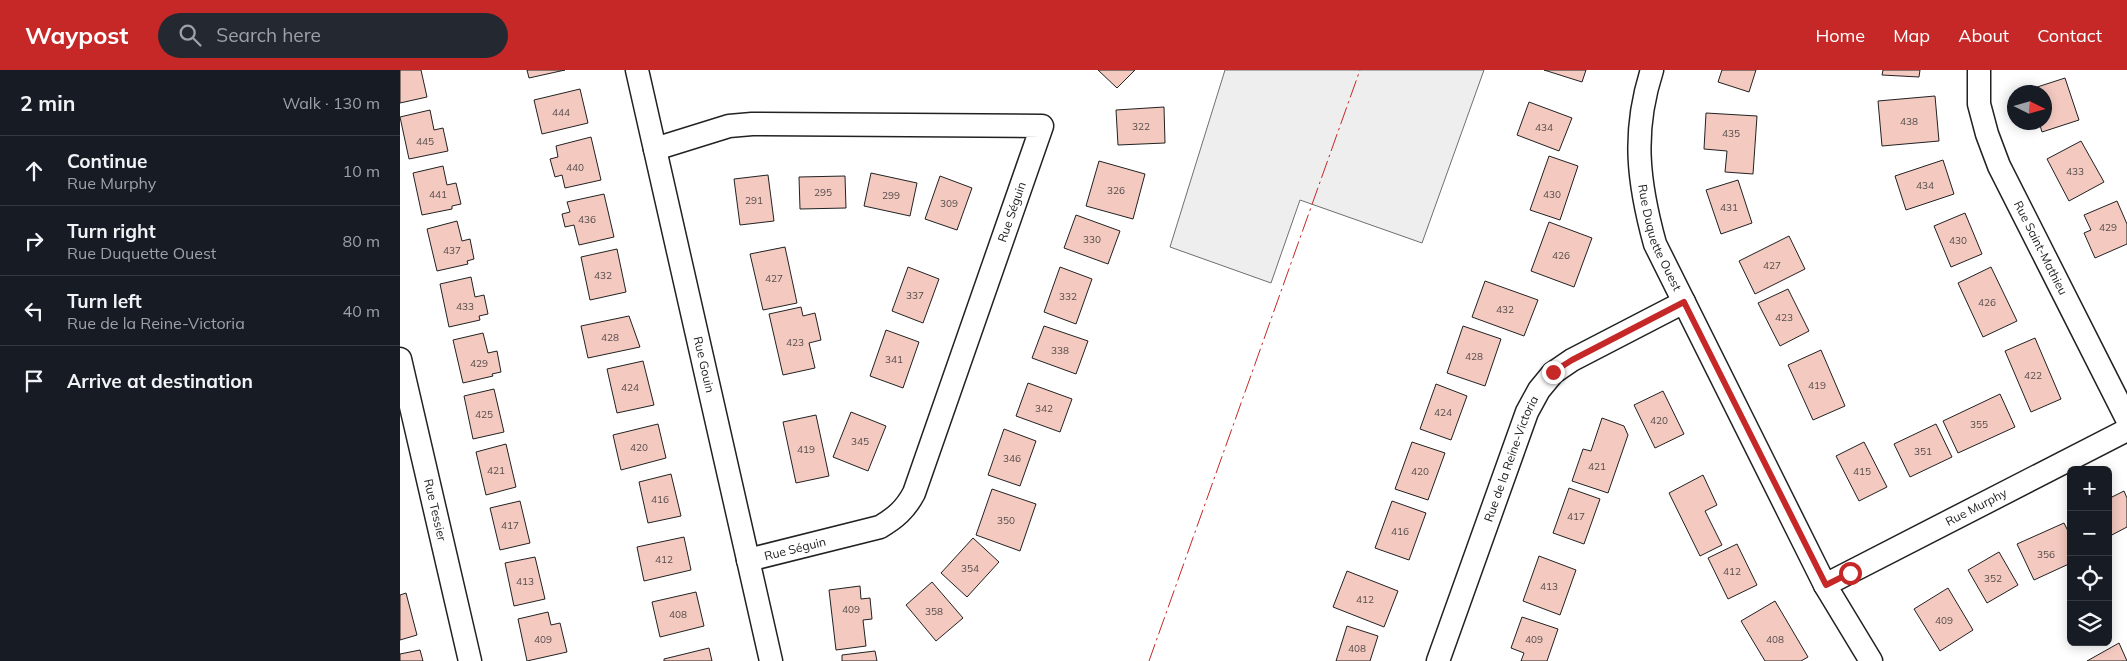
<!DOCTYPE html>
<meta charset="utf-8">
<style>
:root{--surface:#171b24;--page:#242831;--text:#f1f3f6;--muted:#9ea1a6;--line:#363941;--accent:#c62828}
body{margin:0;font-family:Mulish,sans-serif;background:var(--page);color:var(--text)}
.controls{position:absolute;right:15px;bottom:15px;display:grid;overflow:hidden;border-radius:8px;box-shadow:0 2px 12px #0003}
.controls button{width:45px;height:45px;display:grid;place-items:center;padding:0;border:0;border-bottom:1px solid var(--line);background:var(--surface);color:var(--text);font:25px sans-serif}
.compass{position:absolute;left:1607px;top:15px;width:45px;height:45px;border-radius:50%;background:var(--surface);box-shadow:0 2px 12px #0003;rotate:95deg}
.stop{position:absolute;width:15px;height:15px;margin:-11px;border:4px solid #c62828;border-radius:50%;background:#fff}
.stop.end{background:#c62828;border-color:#fff;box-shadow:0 1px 5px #0008}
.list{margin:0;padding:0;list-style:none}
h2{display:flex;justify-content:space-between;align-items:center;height:65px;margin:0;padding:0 20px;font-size:21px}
h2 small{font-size:16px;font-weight:400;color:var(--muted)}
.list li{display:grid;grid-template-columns:32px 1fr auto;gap:15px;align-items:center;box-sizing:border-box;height:70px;padding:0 20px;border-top:1px solid var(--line)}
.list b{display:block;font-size:19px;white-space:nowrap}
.list p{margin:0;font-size:16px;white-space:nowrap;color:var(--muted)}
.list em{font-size:16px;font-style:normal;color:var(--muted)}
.icon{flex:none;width:28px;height:28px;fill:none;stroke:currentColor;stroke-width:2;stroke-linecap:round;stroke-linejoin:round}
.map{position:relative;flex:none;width:1727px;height:591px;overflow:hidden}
header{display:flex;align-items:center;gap:30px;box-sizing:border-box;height:70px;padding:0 25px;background:var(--accent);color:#fff}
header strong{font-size:24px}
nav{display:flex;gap:28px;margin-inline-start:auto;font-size:18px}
.search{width:350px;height:45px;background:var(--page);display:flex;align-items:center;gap:12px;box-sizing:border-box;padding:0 18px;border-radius:28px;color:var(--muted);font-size:19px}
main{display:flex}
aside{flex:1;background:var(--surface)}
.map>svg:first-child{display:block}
.green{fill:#eee;stroke:#6f6f6f}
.building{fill:#f3c9c0;stroke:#222}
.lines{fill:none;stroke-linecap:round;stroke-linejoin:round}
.minor-casing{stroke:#222;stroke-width:25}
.minor{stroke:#fff;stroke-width:22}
.power{stroke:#c62828;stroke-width:1;stroke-dasharray:18 4 2.5 4;stroke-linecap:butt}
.route{stroke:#c62828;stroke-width:6}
.labels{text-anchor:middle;stroke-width:4;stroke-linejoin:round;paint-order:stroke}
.number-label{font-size:10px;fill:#564c4a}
.street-label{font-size:12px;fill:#222;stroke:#fff}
</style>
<header>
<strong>Waypost</strong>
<div class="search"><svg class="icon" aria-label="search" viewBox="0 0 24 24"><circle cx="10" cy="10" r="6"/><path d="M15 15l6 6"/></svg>Search here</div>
<nav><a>Home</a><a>Map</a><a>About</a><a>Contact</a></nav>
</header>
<main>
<aside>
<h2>2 min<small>Walk · 130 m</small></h2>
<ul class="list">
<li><svg class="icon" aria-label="ahead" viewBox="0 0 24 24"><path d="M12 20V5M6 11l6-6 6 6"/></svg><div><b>Continue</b><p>Rue Murphy</p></div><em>10 m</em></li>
<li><svg class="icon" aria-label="right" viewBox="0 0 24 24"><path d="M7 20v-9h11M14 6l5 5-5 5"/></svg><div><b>Turn right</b><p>Rue Duquette Ouest</p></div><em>80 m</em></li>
<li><svg class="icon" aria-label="left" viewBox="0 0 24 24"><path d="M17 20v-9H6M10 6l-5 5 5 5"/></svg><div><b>Turn left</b><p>Rue de la Reine-Victoria</p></div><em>40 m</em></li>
<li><svg class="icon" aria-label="arrive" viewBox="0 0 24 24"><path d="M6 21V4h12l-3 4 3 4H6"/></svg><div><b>Arrive at destination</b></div></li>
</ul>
</aside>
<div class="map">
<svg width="1727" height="591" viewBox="0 0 1727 591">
<rect width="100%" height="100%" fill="#fff"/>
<!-- green -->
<path class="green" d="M825 0H1084L1022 173 900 130 871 213 770 177Z"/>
<!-- building -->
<path class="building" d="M0 0H21L27 27 0 33Z
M127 0H165L129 8Z
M698 0H735L717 18Z
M1144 0H1186L1182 12Z
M1322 0H1356L1349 22 1318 12Z
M1483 0H1520L1519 7 1482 5Z
M1665 8 1679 50 1642 62 1639 52H1644V22H1629L1628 20Z
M180 19 188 53 142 64 134 30Z
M1535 26 1539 71 1482 76 1478 31Z
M1129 32 1172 48 1159 81 1117 65Z
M764 37 765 73 718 75 716 40Z
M30 40 34 60 43 58 48 81 9 89 0 47Z
M1306 43 1357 46 1353 104 1325 102 1327 81 1304 79Z
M191 67 201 110 165 118 162 105 155 107 150 89 158 87 156 76Z
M1681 71 1704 112 1669 131 1647 89Z
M1149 86 1178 96 1160 150 1130 140Z
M1543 90 1554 124 1506 140 1495 106Z
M699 91 745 104 733 149 686 136Z
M43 96 47 115 56 113 61 134 52 136V139L22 145 13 103Z
M471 103 517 113 510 146 464 136Z
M368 105 374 151 340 155 334 109Z
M445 106 446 138 400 139 399 107Z
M540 106 572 118 557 160 525 149Z
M1338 110 1352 153 1321 164 1306 120Z
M204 124 214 167 179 175 174 155 165 157 162 144 170 142 167 132Z
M1717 131 1727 154V174L1695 188 1684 163 1691 160 1684 145Z
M1565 143 1582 184 1551 197 1534 156Z
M676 145 720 161 708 194 664 178Z
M57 151 62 171 70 169 74 189 67 191 68 194 37 201 27 159Z
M1149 152 1192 168 1174 217 1131 201Z
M1389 166 1405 199 1355 224 1339 191Z
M385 177 397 233 363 240 350 184Z
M217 179 226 222 190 230 181 187Z
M508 197 539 209 523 253 492 241Z
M660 197 692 209 676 254 644 242Z
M1591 197 1617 251 1583 267 1558 213Z
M71 207 75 227 84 225 88 244 79 246 80 250 49 257 40 214Z
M1085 211 1138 230 1124 266 1072 247Z
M1388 219 1409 261 1380 276 1358 233Z
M401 237 403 246 415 243 421 270 409 273 415 298 383 305 369 244Z
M229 246 240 277 188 288 181 256Z
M644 256 688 271 676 304 632 288Z
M1063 256 1101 269 1085 316 1047 303Z
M486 260 519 272 503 318 470 306Z
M83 263 88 283 97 281 101 302 92 304 93 306 63 313 53 270Z
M1635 268 1661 329 1631 342 1605 281Z
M1421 280 1445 336 1413 350 1388 295Z
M243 291 254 335 217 343 207 299Z
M628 313 672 329 660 362 616 346Z
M1036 314 1067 326 1051 370 1020 359Z
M94 319 104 362 73 369 64 326Z
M1263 321 1284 364 1255 378 1234 335Z
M1600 324 1615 357 1558 383 1543 351Z
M451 342 486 356 468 401 433 387Z
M416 345 429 406 396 413 383 352Z
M1202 348 1224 356 1228 365 1208 423 1172 411 1183 379 1191 381Z
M258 354 266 388 221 400 213 365Z
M1536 354 1552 387 1510 407 1494 374Z
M604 359 636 371 620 416 588 405Z
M1012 372 1045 383 1028 430 995 419Z
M1464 372 1487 417 1459 431 1436 386Z
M106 374 116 417 86 425 76 382Z
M271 404 281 446 248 453 239 412Z
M1303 405 1317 435 1305 441 1322 475 1300 486 1269 423Z
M1169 418 1200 429 1184 474 1153 463Z
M592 419 636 434 620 481 576 465Z
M1724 421 1727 428V457L1708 467V429Z
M120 431 130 473 100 480 90 438Z
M992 431 1026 443 1009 490 975 478Z
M1664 453 1671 467V493L1634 510 1617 474Z
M284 467 291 500 244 511 237 477Z
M573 468 599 492 567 527 541 503Z
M1337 474 1357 515 1328 529 1308 488Z
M1599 482 1618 515 1587 533 1568 500Z
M1139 486 1176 500 1160 545 1123 531Z
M135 487 145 529 114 536 105 493Z
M947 501 998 521 984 557 933 537Z
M532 512 563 548 536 571 506 535Z
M460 516 461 529 470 528 472 549 463 550 466 576 436 580 429 520Z
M1548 518 1573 560 1540 581 1514 539Z
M296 522 304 556 260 567 252 532Z
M6 523 17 565 0 570V525Z
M1375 531 1408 587 1401 591H1365L1341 551Z
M148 542 151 555 160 553 167 582 127 591 118 549Z
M1122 547 1158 559 1147 591H1121L1124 583 1111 578Z
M947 556 978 566 970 591H936Z
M1719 573 1727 591H1687Z
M309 578 312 591H264V589Z
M20 580 23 591H0V584Z
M475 581 477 591H442V585Z"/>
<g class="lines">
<!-- minor casing -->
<g class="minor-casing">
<g id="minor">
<path id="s1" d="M237 0 371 591"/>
<path id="s2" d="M1252 0C1232 62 1238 112 1255 174L1425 515 1471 591"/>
<path id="s3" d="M1579 0V34L1587 64 1599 96 1727 349"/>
<path d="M255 79 329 56 352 54 642 56 514 423C505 440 495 448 480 457L348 490"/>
<path id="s4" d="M0 289 70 591"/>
<path id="s5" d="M1425 515 1727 360"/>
<path id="s6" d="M1038 591 1127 342 1139 320 1153 303 1172 290 1284 232"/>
</g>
</g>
<!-- minor -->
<use href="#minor" class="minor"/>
<!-- power -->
<path class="power" d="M749 591 960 0"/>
</g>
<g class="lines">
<!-- route -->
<path class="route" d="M1153 302 1172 290 1284 232 1426 515 1450 503"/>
</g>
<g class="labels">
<!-- number labels -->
<g class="number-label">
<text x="161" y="46">444</text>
<text x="1509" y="55">438</text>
<text x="741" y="60">322</text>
<text x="1144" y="61">434</text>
<text x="1331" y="67">435</text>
<text x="25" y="75">445</text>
<text x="175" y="101">440</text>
<text x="1675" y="105">433</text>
<text x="1525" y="119">434</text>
<text x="716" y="124">326</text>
<text x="423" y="126">295</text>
<text x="38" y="128">441</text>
<text x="1152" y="128">430</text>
<text x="491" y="129">299</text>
<text x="354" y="134">291</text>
<text x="549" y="137">309</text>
<text x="1329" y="141">431</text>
<text x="187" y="153">436</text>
<text x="1708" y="161">429</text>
<text x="692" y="173">330</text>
<text x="1558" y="174">430</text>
<text x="52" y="184">437</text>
<text x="1161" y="189">426</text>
<text x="1372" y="199">427</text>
<text x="203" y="209">432</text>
<text x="374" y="212">427</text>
<text x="515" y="229">337</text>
<text x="668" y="230">332</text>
<text x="1587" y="236">426</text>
<text x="65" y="240">433</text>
<text x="1105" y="243">432</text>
<text x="1384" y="251">423</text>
<text x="210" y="271">428</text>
<text x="395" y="276">423</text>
<text x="660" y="284">338</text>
<text x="1074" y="290">428</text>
<text x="494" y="293">341</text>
<text x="79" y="297">429</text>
<text x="1633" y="309">422</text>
<text x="1417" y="319">419</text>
<text x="230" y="321">424</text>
<text x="644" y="342">342</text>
<text x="1043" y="346">424</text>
<text x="84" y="348">425</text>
<text x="1259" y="354">420</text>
<text x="1579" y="358">355</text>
<text x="460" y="375">345</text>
<text x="239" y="381">420</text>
<text x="406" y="383">419</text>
<text x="1523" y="385">351</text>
<text x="612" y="392">346</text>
<text x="1197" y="400">421</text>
<text x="96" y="404">421</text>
<text x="1020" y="405">420</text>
<text x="1462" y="405">415</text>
<text x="260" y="433">416</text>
<text x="1176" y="450">417</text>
<text x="606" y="454">350</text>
<text x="110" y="459">417</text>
<text x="1000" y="465">416</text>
<text x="1646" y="488">356</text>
<text x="264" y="493">412</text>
<text x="570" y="502">354</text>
<text x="1332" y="505">412</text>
<text x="1593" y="512">352</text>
<text x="125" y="515">413</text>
<text x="1149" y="520">413</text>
<text x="965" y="533">412</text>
<text x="451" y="543">409</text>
<text x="534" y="545">358</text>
<text x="278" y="548">408</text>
<text x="1544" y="554">409</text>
<text x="143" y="573">409</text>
<text x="1134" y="573">409</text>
<text x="1375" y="573">408</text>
<text x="957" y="582">408</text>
</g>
<!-- street labels -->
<g class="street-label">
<text transform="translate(612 142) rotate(-71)" y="4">Rue Séguin</text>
<text dy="4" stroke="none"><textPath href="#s2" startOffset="172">Rue Duquette Ouest</textPath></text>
<text dy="4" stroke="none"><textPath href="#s3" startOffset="191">Rue Saint-Mathieu</textPath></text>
<text dy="4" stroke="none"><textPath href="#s1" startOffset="302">Rue Gouin</textPath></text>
<text dy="4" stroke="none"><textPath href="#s6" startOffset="215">Rue de la Reine-Victoria</textPath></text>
<text dy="4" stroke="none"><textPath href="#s5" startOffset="170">Rue Murphy</textPath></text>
<text dy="4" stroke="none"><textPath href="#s4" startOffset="155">Rue Tessier</textPath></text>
<text transform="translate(395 479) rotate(-14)" y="4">Rue Séguin</text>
</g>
</g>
</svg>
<div class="controls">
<button>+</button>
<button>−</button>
<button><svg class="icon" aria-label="locate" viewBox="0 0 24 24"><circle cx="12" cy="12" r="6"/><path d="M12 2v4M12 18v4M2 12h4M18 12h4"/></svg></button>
<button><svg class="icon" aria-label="layers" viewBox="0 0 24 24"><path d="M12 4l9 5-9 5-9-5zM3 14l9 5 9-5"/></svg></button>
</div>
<svg class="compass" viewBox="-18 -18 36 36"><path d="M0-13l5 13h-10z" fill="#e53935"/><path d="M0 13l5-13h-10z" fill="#9ea1a6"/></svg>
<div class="stop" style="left:1450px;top:503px"></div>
<div class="stop end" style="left:1153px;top:302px"></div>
</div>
</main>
